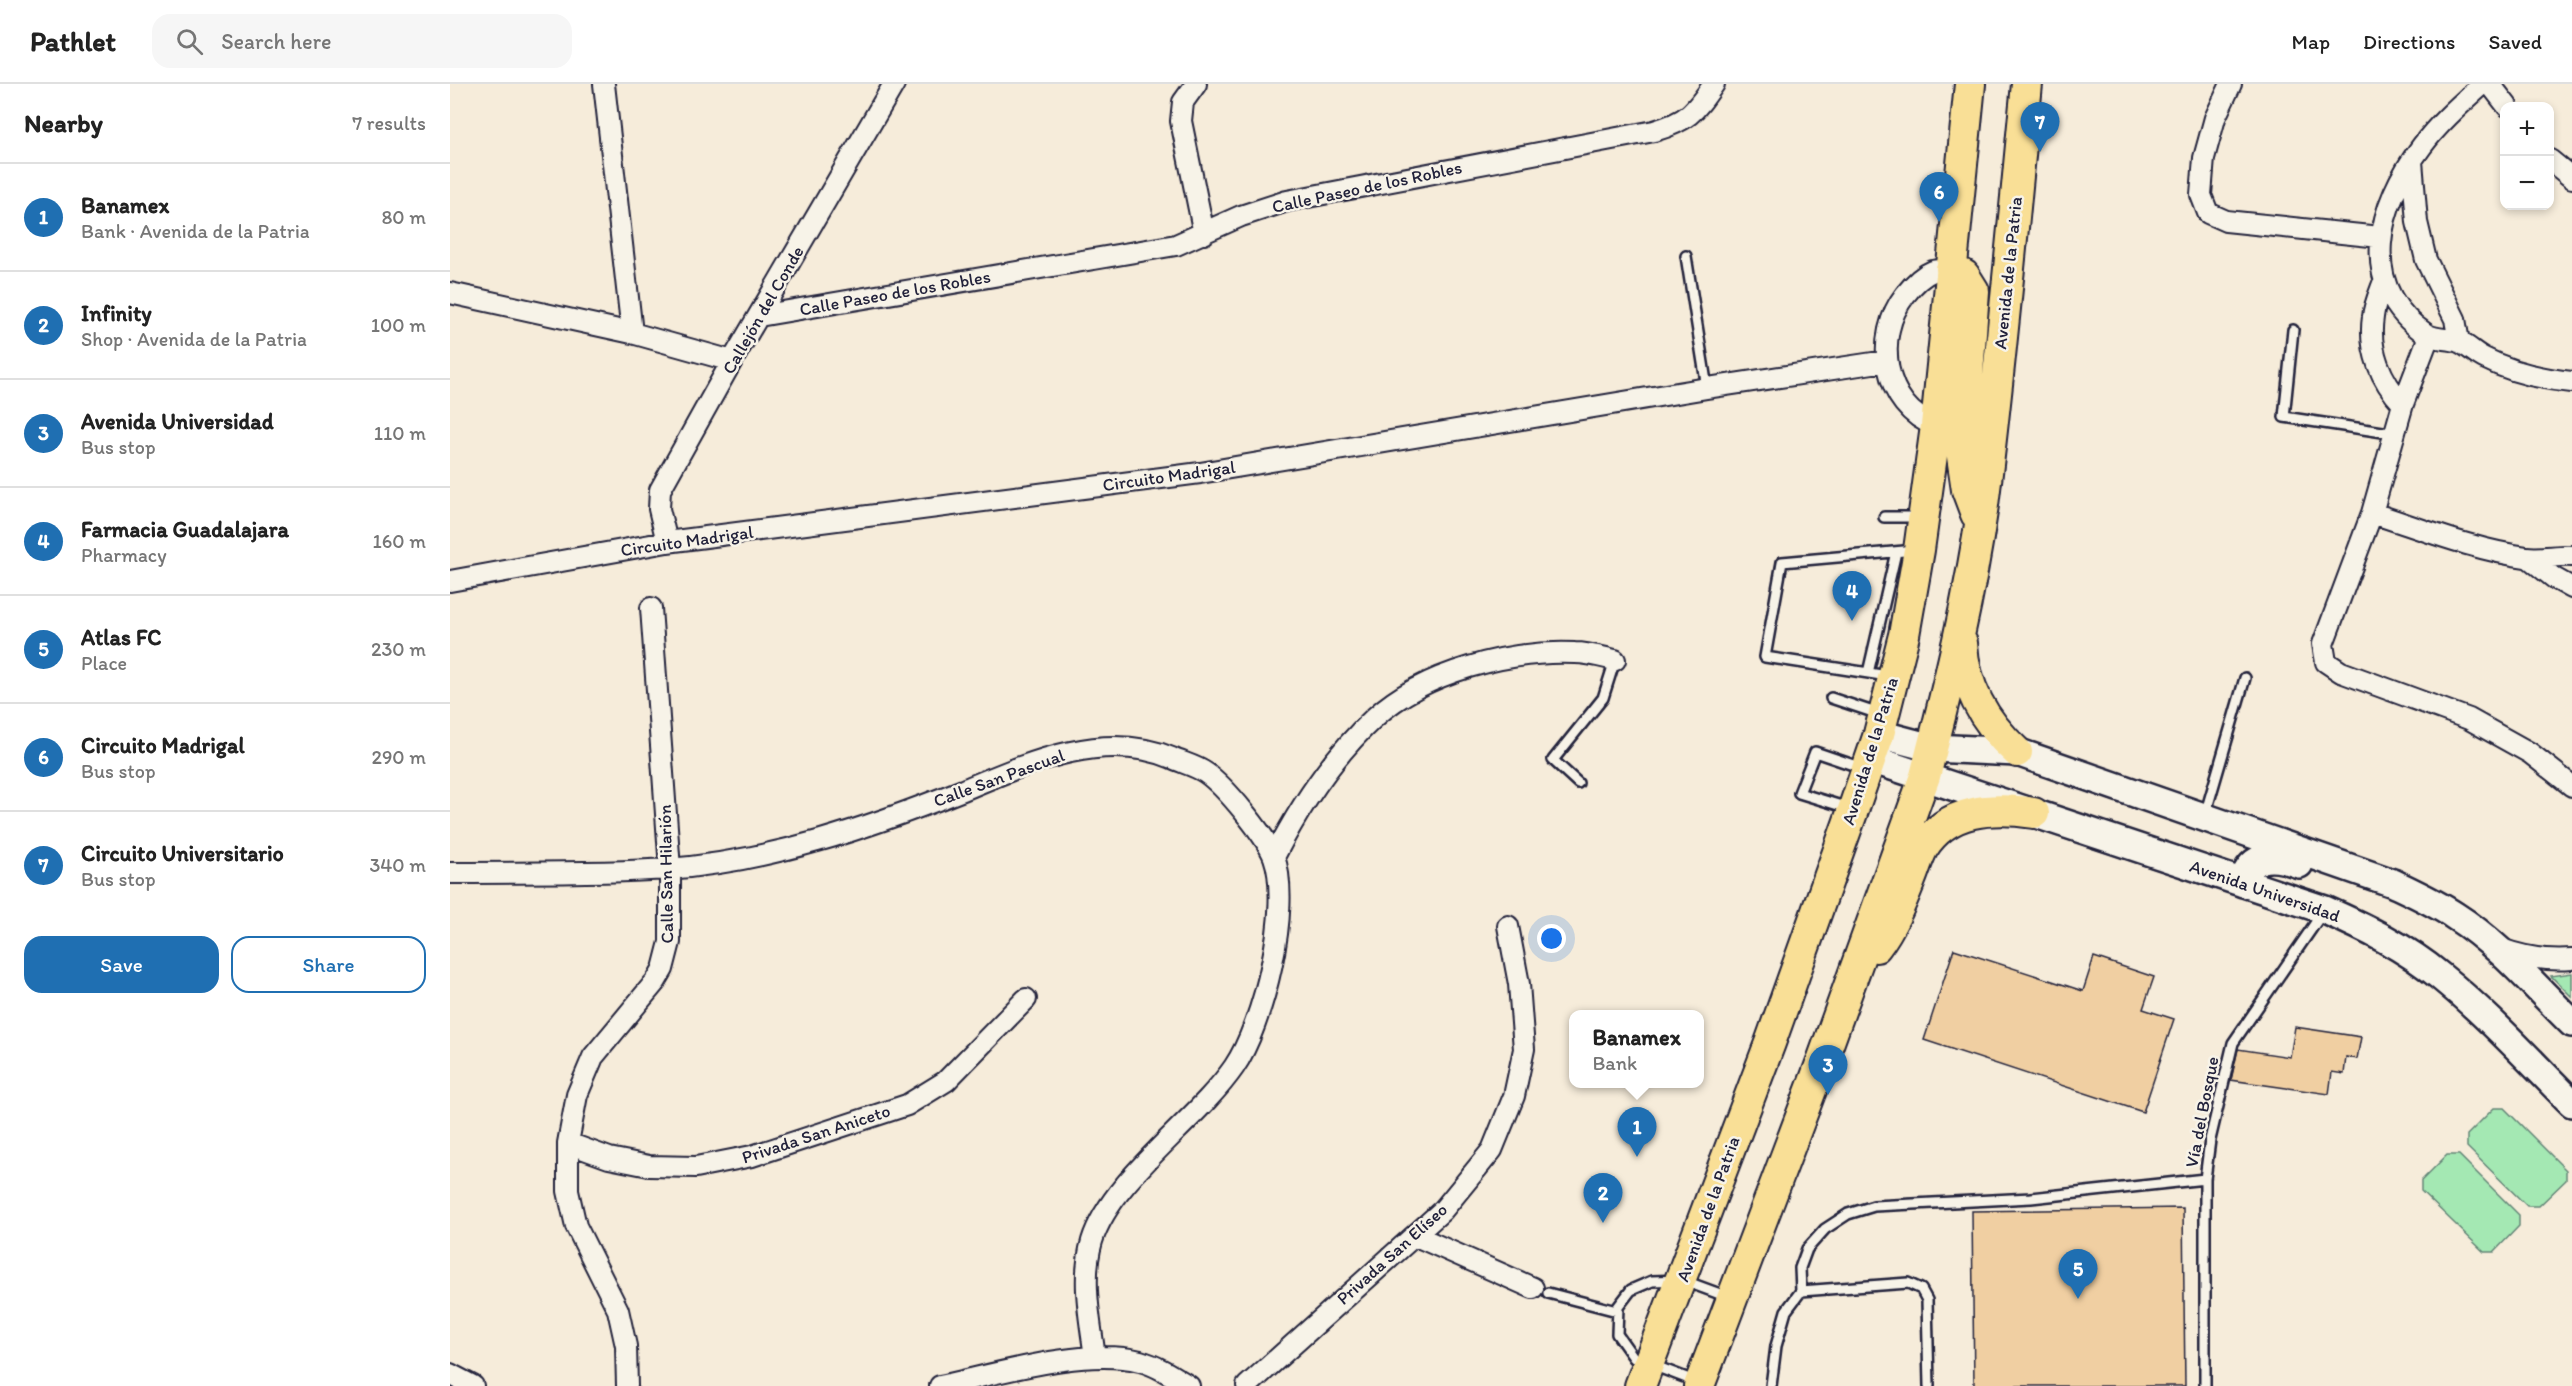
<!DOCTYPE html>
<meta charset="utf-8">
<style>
:root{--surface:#fff;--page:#f6f6f6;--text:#222;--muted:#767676;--line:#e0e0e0;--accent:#1f6fb2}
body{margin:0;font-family:Itim,sans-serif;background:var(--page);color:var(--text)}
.controls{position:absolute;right:18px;top:18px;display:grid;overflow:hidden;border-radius:12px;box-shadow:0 3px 9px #0003}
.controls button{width:54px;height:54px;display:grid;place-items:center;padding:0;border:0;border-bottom:2px solid var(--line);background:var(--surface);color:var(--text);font:30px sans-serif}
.you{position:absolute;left:1102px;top:855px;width:21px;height:21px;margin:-15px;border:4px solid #fff;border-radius:50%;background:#1a73e8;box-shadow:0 0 0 9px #1a73e833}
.badge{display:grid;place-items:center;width:39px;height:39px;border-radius:50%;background:var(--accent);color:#fff;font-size:20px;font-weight:700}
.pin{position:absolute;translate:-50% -50px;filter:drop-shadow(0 2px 3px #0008)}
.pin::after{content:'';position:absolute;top:32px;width:21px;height:18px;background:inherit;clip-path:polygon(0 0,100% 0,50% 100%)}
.popup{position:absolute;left:1119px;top:926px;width:135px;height:78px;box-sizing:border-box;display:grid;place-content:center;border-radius:12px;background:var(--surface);filter:drop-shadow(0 2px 4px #0005);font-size:20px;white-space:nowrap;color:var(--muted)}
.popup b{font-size:22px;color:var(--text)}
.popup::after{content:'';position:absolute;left:50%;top:100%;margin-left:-12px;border:12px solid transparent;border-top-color:var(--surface)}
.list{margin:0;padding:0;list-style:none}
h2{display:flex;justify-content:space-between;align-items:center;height:78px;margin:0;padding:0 24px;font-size:26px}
h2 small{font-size:20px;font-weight:400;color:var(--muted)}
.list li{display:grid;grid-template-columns:39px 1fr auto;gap:18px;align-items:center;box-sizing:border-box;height:108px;padding:0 24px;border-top:2px solid var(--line)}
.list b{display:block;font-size:22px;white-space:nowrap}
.list p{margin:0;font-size:20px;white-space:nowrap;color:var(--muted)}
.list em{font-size:20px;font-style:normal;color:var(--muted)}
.actions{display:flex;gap:12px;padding:18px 24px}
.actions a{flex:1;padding:14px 0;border:2px solid var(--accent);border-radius:18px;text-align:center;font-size:21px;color:var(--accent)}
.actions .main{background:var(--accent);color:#fff}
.icon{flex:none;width:33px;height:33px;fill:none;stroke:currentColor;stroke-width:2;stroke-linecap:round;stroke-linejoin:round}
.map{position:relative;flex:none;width:2122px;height:1302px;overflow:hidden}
header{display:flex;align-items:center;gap:36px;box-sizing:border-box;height:84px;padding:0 30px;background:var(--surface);border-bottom:2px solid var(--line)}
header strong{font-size:28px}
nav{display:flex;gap:33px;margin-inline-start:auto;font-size:21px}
.search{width:420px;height:54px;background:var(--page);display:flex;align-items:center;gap:15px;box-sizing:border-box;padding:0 21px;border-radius:18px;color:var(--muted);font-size:22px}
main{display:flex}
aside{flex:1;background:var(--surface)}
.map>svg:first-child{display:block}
.green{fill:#a4e8b3;stroke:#638577;stroke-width:1.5}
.building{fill:#f0cfa2;stroke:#22223b;stroke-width:1.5}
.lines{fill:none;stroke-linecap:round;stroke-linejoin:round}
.lane-casing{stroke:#22223b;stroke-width:14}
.street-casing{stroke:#22223b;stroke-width:24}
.secondary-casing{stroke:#22223b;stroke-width:32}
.primary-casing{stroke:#22223b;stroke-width:34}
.lane{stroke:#f7f3e8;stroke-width:9}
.street{stroke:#f7f3e8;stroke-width:20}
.secondary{stroke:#f7f3e8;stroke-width:27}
.primary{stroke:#f9df96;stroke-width:30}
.labels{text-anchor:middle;stroke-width:5;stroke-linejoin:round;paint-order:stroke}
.street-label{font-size:18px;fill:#22223b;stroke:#f7f3e8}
</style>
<header>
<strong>Pathlet</strong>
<div class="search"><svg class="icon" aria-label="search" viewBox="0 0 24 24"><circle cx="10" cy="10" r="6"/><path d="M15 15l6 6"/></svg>Search here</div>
<nav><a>Map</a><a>Directions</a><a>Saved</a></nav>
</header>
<main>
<aside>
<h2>Nearby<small>7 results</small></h2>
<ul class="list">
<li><span class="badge">1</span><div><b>Banamex</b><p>Bank · Avenida de la Patria</p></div><em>80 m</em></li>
<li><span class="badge">2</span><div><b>Infinity</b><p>Shop · Avenida de la Patria</p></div><em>100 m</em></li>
<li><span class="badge">3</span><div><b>Avenida Universidad</b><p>Bus stop</p></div><em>110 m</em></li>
<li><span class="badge">4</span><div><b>Farmacia Guadalajara</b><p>Pharmacy</p></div><em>160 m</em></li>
<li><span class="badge">5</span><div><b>Atlas FC</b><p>Place</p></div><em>230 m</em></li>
<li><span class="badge">6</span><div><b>Circuito Madrigal</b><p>Bus stop</p></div><em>290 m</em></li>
<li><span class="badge">7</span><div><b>Circuito Universitario</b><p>Bus stop</p></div><em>340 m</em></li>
</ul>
<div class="actions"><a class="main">Save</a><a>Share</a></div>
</aside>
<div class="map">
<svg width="2122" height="1302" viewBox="0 0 2122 1302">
<rect width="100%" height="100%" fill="#f6ecda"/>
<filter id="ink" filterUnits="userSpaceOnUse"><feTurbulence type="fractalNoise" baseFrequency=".0167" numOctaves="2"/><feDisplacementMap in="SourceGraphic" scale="12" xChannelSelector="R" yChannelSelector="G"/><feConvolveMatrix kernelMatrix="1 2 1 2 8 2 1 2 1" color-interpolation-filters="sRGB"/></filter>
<g filter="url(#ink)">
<!-- green -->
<path class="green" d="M2122 889V913L2101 892Z
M2044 1024H2054L2116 1086V1096L2089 1122H2077L2017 1063V1051Z
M1997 1071H2009L2069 1131V1142L2044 1168H2034L1971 1107V1097Z"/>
<!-- building -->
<path class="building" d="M1504 865 1633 907 1644 873 1704 893 1693 925 1724 935 1693 1028 1474 956Z
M1845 943 1911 953 1907 975 1896 973 1894 990 1882 988 1879 1010 1781 996 1788 965 1840 973Z
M1733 1124 1735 1302H1524L1522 1127Z"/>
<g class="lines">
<!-- lane casing -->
<g class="lane-casing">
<path id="lane" d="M1236 172 1257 304
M1843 246 1834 333 1946 350
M1434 433H1469
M1418 589 1446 468
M1438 592 1315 573 1332 478 1465 466
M1381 614 1429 630
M1128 699 1103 676 1153 614 1165 576
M1398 724 1349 709 1365 668 1415 685
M1755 731 1795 594
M1351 1207 1350 1184 1357 1165 1375 1145 1398 1130 1424 1122 1581 1114 1755 1095
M1098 1209 1167 1227
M1247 1298 1184 1274 1167 1250 1168 1223 1181 1206 1202 1197 1232 1196 1278 1213
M1321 1302 1326 1262 1336 1227 1351 1207 1458 1199 1471 1205 1477 1216 1479 1302
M1755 1302V1095L1760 1056 1783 959 1873 828"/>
</g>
<!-- street casing -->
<g class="street-casing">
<path id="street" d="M154 0 182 249
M746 0 733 18 731 37 754 150
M1781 0 1765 34 1754 74 1751 111 1758 129 1776 137 1930 153
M2033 0C2012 19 1990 38 1972 62 1928 120 1905 202 1976 250 1987 257 2001 253 2011 259 2019 263 2026 270 2034 274 2061 288 2092 295 2122 298
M2040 0 2057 22
M2100 76 2122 94
M1962 77 1967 138 1976 176 2005 235 2009 258
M1934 197C1930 208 1924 221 1923 233 1918 266 1931 297 1953 320
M0 209 182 249 282 277
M309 232 726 161 791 132 837 117 1204 47C1238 37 1244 29 1264 0
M1979 252 1953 320 1922 429 1873 560 1876 578 1891 588 2019 635 2080 669 2122 702
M1486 342C1433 323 1423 252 1455 211 1462 202 1473 191 1483 187 1488 186 1496 186 1501 185
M1922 429C1972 445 2024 466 2076 473 2091 475 2107 471 2122 472
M217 458 209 425 210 406 282 277 444 0
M2079 474 2104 494 2122 504
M0 497 217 458 750 389 1257 304 1436 277
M824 773C850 722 883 672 925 633 974 588 1060 566 1125 569 1138 569 1152 573 1165 576
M0 789C73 788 146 790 218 785 321 777 418 744 513 706 578 679 653 645 722 674 733 679 746 682 756 689 775 702 816 752 824 773 842 823 813 941 784 983 746 1038 661 1095 642 1157 631 1194 640 1236 645 1273
M2051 865C2076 874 2097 877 2122 875
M118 1059 159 1074 199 1082 246 1083 302 1072 457 1021 496 997 576 915
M966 1152 1083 1204
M0 1290 23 1302
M177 1302 176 1262 168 1226 126 1142 118 1107V1059L127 1011 143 973 206 897 213 885 220 858V785L201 524
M490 1302C547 1290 634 1263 690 1277 708 1282 723 1292 739 1302
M797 1302 993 1126 1042 1066 1064 1012 1074 965 1069 900 1058 842"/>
</g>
<!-- secondary casing -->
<g class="secondary-casing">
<path id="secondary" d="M1429 650 1482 664 1567 668 1943 799C1964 809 1986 819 2005 832 2049 860 2085 903 2122 939
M1421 675 1875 826C1916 844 1955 863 1990 892 2037 930 2079 976 2122 1019
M1793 799C1801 768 1824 771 1849 780"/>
</g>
<!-- primary casing -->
<g class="primary-casing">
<path id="primary" d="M1501 185 1514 191 1524 207 1512 372 1517 406 1526 430
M1512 559C1514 603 1535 639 1567 668
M1426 863C1442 842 1451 819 1461 794 1465 784 1468 773 1473 764 1498 724 1543 723 1584 729
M1190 1302 1320 959 1403 726 1429 650 1454 551 1469 466 1486 342 1520 0
M1249 1302 1372 977 1475 692C1498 603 1520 512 1533 421 1551 281 1563 140 1577 0"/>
</g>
<!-- lane -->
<use href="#lane" class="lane"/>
<!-- street -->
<use href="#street" class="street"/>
<!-- secondary -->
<use href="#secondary" class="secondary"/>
<!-- primary -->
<use href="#primary" class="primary"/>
</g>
</g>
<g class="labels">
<!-- street labels -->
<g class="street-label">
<text transform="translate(917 103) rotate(-12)" y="6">Calle Paseo de los Robles</text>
<text transform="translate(1558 189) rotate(-84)" y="6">Avenida de la Patria</text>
<text transform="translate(445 209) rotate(-10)" y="6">Calle Paseo de los Robles</text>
<text transform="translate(313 226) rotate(-60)" y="6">Callejón del Conde</text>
<text transform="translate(719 392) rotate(-8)" y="6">Circuito Madrigal</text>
<text transform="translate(237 457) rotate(-8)" y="6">Circuito Madrigal</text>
<text transform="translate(1420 667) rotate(-73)" y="6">Avenida de la Patria</text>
<text transform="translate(549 694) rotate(-20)" y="6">Calle San Pascual</text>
<text transform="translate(216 790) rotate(-91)" y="6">Calle San Hilarión</text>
<text transform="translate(1815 807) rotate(19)" y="6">Avenida Universidad</text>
<text transform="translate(1752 1028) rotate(-79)" y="6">Vía del Bosque</text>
<text transform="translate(366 1050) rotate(-18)" y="6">Privada San Aniceto</text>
<text transform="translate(1258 1125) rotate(-70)" y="6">Avenida de la Patria</text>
<text transform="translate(942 1170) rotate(-42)" y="6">Privada San Elíseo</text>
</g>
</g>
</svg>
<div class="controls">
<button>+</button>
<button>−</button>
</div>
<div class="you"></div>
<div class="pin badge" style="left:1187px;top:1073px">1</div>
<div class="popup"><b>Banamex</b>Bank</div>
<div class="pin badge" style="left:1153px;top:1139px">2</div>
<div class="pin badge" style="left:1378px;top:1011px">3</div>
<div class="pin badge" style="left:1402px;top:537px">4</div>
<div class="pin badge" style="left:1628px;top:1215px">5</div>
<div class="pin badge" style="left:1489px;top:138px">6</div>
<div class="pin badge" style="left:1590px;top:68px">7</div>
</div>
</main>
